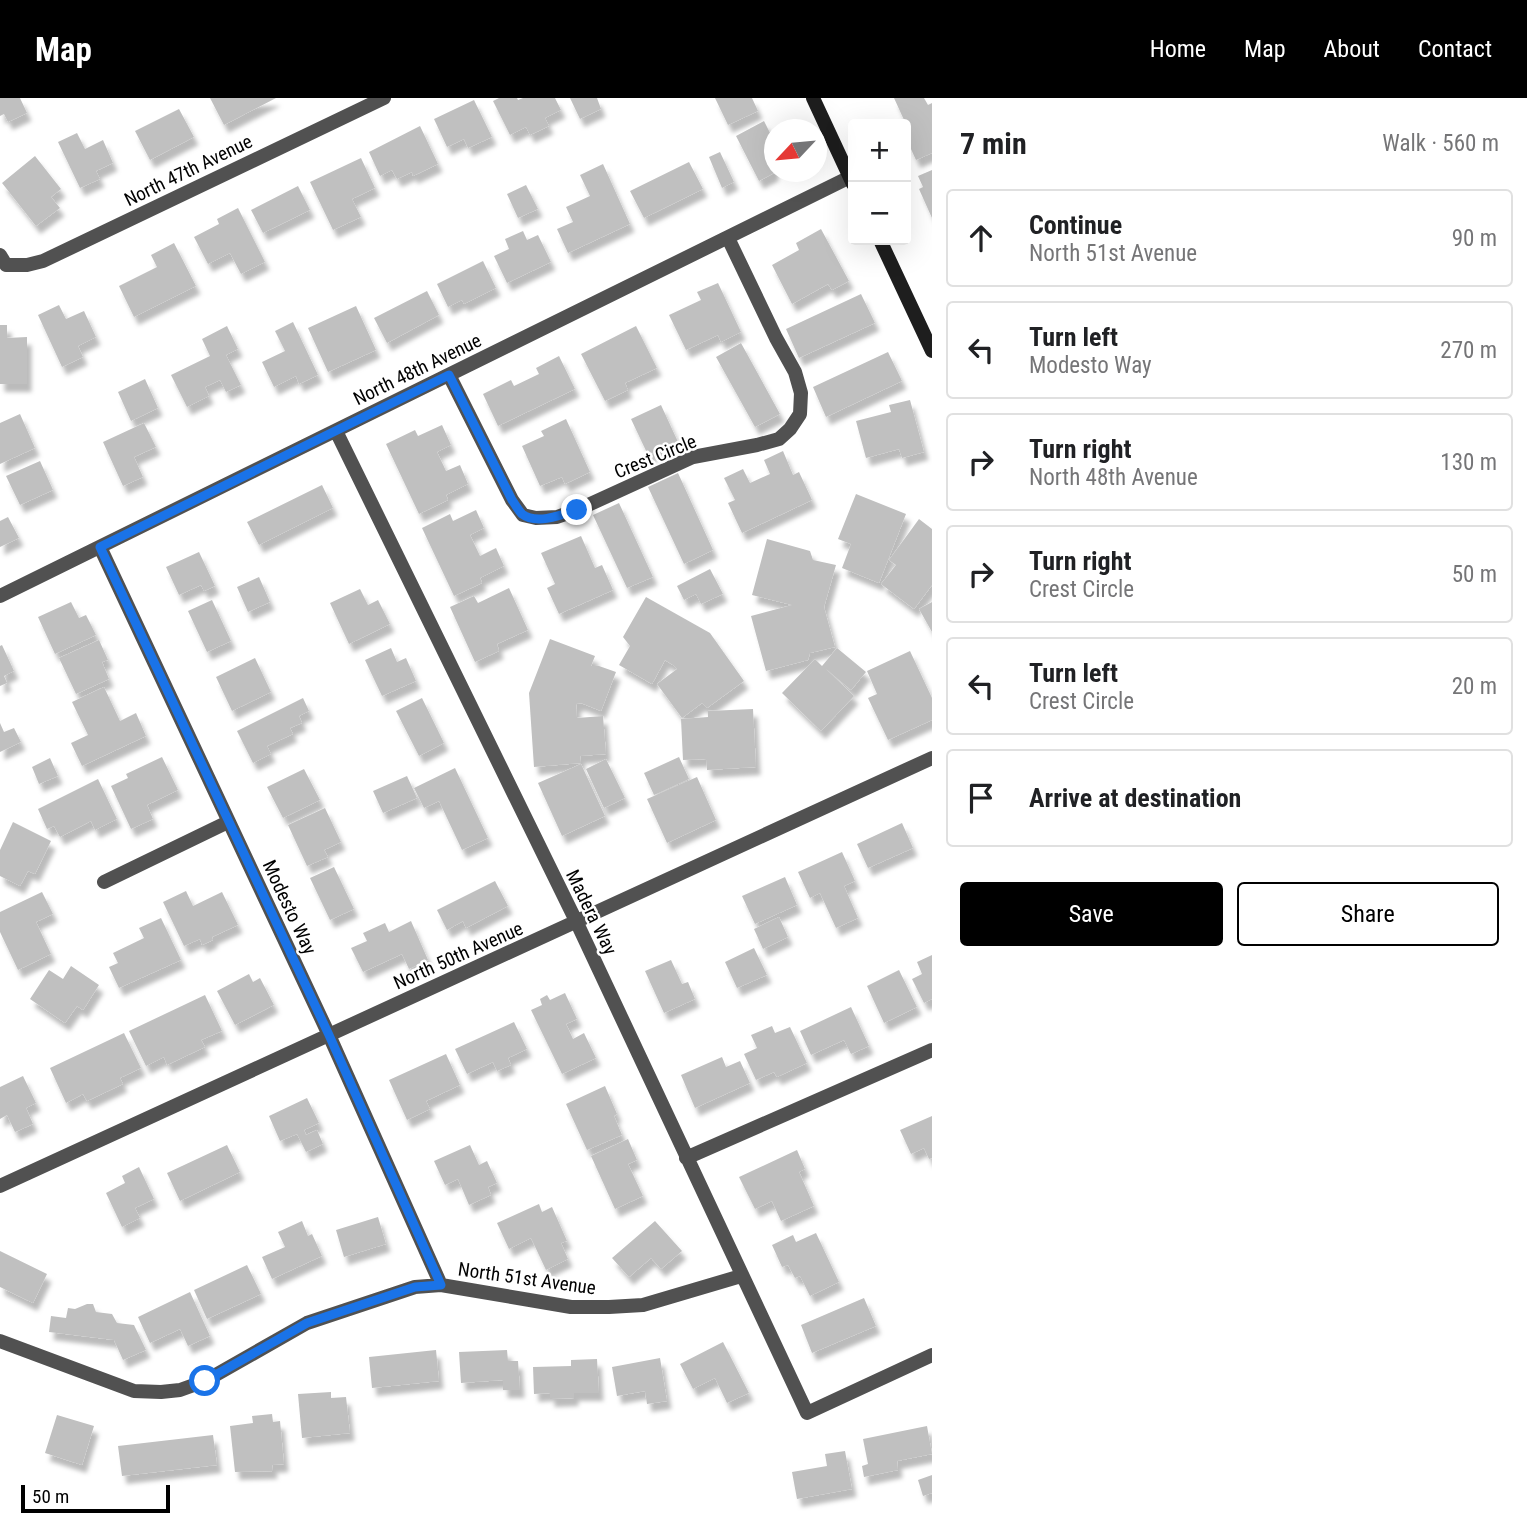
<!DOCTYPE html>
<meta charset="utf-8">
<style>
:root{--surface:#fff;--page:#f6f6f6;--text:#202124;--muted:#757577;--line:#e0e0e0;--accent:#000}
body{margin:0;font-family:"Roboto Condensed",sans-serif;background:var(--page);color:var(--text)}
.controls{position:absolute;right:21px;top:21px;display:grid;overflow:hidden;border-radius:7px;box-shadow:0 7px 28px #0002}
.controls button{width:63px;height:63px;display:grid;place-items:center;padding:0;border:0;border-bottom:2px solid var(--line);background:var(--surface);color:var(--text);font:35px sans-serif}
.compass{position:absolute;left:764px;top:21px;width:63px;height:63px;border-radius:50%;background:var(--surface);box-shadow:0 7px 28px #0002;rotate:244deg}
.scale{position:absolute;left:21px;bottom:18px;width:149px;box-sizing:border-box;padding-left:7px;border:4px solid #000;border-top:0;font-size:19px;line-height:24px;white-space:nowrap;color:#000;-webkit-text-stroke:5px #fff;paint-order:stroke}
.stop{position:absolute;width:21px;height:21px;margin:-16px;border:5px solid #1a73e8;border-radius:50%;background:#fff}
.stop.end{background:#1a73e8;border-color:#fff;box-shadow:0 2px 7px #0008}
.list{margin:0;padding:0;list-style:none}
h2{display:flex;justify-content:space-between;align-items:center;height:91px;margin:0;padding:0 28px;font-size:30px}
h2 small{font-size:23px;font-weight:400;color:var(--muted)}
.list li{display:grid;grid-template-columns:46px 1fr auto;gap:21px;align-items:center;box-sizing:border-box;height:98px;margin:0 14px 14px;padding:0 14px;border:2px solid var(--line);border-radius:7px}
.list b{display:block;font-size:26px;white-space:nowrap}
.list p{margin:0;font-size:23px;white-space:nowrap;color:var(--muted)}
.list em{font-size:23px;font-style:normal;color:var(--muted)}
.actions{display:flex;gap:14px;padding:21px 28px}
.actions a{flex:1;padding:16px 0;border:2px solid var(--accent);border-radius:7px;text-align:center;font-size:24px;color:var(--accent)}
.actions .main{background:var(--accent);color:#fff}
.icon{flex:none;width:38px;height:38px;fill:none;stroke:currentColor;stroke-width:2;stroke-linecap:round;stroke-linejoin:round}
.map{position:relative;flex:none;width:932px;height:1433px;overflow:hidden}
header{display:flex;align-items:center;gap:42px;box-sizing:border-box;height:98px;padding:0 35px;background:var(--accent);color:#fff}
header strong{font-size:33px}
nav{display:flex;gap:38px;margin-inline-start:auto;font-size:24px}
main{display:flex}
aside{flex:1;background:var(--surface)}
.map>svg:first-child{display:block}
.building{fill:#c0c0c0;filter:url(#shadow)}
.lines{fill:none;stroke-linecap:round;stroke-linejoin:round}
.street{stroke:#515151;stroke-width:14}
.secondary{stroke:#1e1e1e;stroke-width:14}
.route{stroke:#1a73e8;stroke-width:9}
.labels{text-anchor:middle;stroke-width:5;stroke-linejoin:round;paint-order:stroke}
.street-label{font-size:19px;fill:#000;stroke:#fff}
</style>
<header>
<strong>Map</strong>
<nav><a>Home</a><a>Map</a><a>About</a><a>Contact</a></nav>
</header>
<main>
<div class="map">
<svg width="932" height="1433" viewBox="0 0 932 1433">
<defs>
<filter id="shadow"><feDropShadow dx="4.5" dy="8" stdDeviation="2" flood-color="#0004"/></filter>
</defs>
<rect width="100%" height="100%" fill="#fff"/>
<!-- building -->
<path class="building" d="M0 0H20L27 15 8 24 4 16 0 18Z
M210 0H276L224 27Z
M499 0H517L518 2 523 0H555L561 12 545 20 549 28 530 37 526 29 510 37 493 3Z
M570 0H597L601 11 580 21Z
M715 0H752L758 13 728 27Z
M894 0H924L928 7 932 5V55L916 62 906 40 910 35Z
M474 2 492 39 468 50 464 41 447 49 434 21Z
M179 11 194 39 150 62 135 33Z
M764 23 774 43V75L759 83 736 38Z
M420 28 438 66 413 78 412 74 397 81 392 72 380 78 369 54Z
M77 35 85 51 103 42 113 65 96 73 100 81 80 90 58 44Z
M720 54 734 84 722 90 709 59Z
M35 58 61 91 51 99 60 110 36 128 2 85Z
M361 60 375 90 352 101 361 119 333 132 310 84Z
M689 64 703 91 644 120 630 93Z
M603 66 630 126 568 155 557 131 573 124 566 109 590 98 580 77Z
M932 72V120L919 91 923 89 918 78Z
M526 87 538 111 518 120 507 96Z
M298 88 310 112 263 135 251 112Z
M238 110 265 164 241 176 230 155 208 166 194 139 219 126 217 121Z
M821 131 849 183 832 192 828 186 792 206 772 167 799 152 796 145Z
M523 133 527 142 538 137 551 164 507 185 494 158 509 151 505 141Z
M174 145 196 188 134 219 119 188 157 169 151 157Z
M483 163 496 190 464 206 462 202 448 209 437 186Z
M718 185 741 234 721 244 718 237 686 252 669 217 701 202 697 194Z
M427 193 439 217 387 245 374 220Z
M861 196 875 225 799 260 786 231Z
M59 207 66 221 84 213 96 239 78 248 83 259 62 269 38 217Z
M356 208 376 252 328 274 308 230Z
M293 224 318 277 299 286 296 278 274 289 262 264 285 253 275 233Z
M0 227H7V240L27 239V286H0Z
M227 228 238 251 226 257 241 287 226 294 220 282 205 289 209 298 187 309 171 277 210 258 202 241Z
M636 228 657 270 625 285 628 292 605 303 581 256Z
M741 245 780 316 755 329 716 259Z
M888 254 902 283 826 319 813 289Z
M559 258 575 291 498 328 483 296 511 282 514 288 539 276 536 270Z
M145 281 158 310 131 323 118 294Z
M910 302 924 354 902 360 899 351 866 360 856 323 891 314 889 307Z
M661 307 678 344 648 357 631 321Z
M20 316 35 350 0 366V325Z
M566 321 590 374 565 386 562 379 540 388 522 348 544 338 541 333Z
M144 325 156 349 134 359 143 379 123 388 103 344Z
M442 327 451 347 437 354 446 373 460 367 468 386 446 397 448 402 419 416 386 346 415 332 418 338Z
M783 353 793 377 799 374 812 402 742 435 728 405 735 402 724 380 743 371 750 385 770 376 764 362Z
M40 363 53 392 20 407 6 378Z
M678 375 713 452 684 466 648 389Z
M322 387 333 410 259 447 247 424Z
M856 396 906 416 879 485 842 470 851 446 838 441Z
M619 405 653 479 627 490 593 417Z
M476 412 484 430 470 437 480 458 496 450 504 468 480 480 482 485 454 498 422 430 450 416 453 423Z
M8 419 19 440 0 449V423Z
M919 421 932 431V487L914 511 881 486 896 467 889 462Z
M581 438 595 470 602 467 613 492 559 516 547 490 555 486 541 455Z
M767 441 810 453 813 462 836 467 824 509 835 549 810 555 808 562 766 573 751 518 792 507 752 497Z
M199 454 215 488 204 493 201 487 179 497 166 469Z
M710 471 723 496 701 506 696 496 684 502 677 488Z
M259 479 270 504 248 514 237 489Z
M509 490 528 532 497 546 499 553 475 564 450 509 474 498 478 505Z
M360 491 368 507 378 502 390 526 349 546 330 505Z
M646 499 710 535 744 583 707 610 702 605 682 620 657 586 677 571 673 567 665 562 652 586 619 567 630 548 623 539Z
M212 502 231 543 207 554 188 513Z
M71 504 79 520 86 517 96 537 55 556 38 519Z
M932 504V534L919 511Z
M550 541 595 558 591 568H599L616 574 601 613 581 605 576 606 577 620 603 618 606 656 580 658 581 665 534 669 529 595Z
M99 542 108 562 102 564 109 581 76 596 59 560Z
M2 547 14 573 4 578 7 585 0 588V548Z
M391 550 397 564 406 560 416 583 382 598 365 562Z
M837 550 866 574 851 592 826 571 854 598 821 633 782 595 815 561 822 568Z
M910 553 932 600V622L888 642 868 600 877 596 867 573Z
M255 560 271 594 232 613 216 579Z
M104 589 120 623 136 615 146 638 82 668 71 645 88 637 72 604Z
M303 600 309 613 299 618 302 625 290 630 293 636 267 648 271 656 253 665 237 633Z
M422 600 444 645 419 658 396 613Z
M753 611 756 669 707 672 706 661 683 662 681 621 708 619V613Z
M0 625 4 634 14 630 21 644 0 654Z
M162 659 178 692 147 707 153 721 131 731 111 688 128 680 126 676Z
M679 659 689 681 654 697 644 675Z
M50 660 58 678 39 686 32 669Z
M606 661 625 700 604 710 586 671Z
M581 666 605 718 562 738 538 685Z
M455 670 488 740 462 752 439 703 424 710 414 690Z
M304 671 320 702 283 720 267 689Z
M407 678 417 700 383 715 373 693Z
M697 679 716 722 667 745 647 701Z
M98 681 117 721 95 732 91 723 60 739 54 728 47 731 38 711Z
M325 710 341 744 324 752 328 759 307 768 288 727Z
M13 724 51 743 35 776 28 773 20 788 0 778V752Z
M902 725 913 750 868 770 857 746Z
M842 754 855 783 844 788 858 820 836 830 820 795 810 800 798 774Z
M334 769 354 811 330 822 310 780Z
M785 779 797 807 755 826 742 798Z
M495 783 508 808 466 830 463 823 447 832 437 812Z
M186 793 193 808 222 794 238 827 212 839 213 842 202 847 200 841 184 848 163 804Z
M42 794 53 816 36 824 51 856 18 872 0 834V814Z
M779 819 788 839 763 851 754 831Z
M161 820 181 862 119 890 109 869 118 865 113 855 144 840 139 830Z
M411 823 428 862 409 871 402 856 363 874 351 850 367 843 363 835 385 825 389 834Z
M754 850 767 877 737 890 725 864Z
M932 857V901L924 905 912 881 922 876 917 864Z
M671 862 682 886 688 884 695 901 664 915 645 873Z
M71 868 99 887 83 912 77 908 65 925 30 901 49 872 63 881Z
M899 872 917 909 884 925 867 888Z
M249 876 253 884 260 880 274 907 235 927 217 893Z
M565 895 577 921 566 926 573 941 584 935 596 960 562 976 531 912 542 907 540 901 547 897 550 902Z
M205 897 222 933 201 942 205 949 167 967 164 959 146 968 129 933Z
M851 909 869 948 851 956 844 942 811 957 800 933Z
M514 924 527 951 508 960 511 967 497 973 493 964 467 976 455 951Z
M772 928 775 935 790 929 807 965 777 979 774 974 756 982 744 956 757 950 751 937Z
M124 935 141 970 120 980 123 986 87 1003 83 996 66 1005 50 970Z
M446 956 460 987 426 1003 430 1011 407 1022 389 982Z
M722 959 726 969 740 963 750 985 695 1010 681 977Z
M23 978 36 1005 26 1010 33 1026 15 1034 7 1017 0 1021V989Z
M605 988 617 1016 614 1018 622 1037 587 1052 566 1006Z
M307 1000 319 1025 304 1032 306 1037 317 1032 323 1046 306 1054 297 1036 280 1043 269 1018Z
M932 1018V1060L929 1061 924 1050 911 1056 900 1032Z
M628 1041 637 1062 628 1066 643 1098 615 1111 591 1058Z
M227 1047 240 1074 180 1103 167 1075Z
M470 1047 479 1067 487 1063 497 1085 488 1089 491 1097 469 1107 458 1081 445 1087 434 1063Z
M797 1052 805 1071 799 1074 814 1108 781 1123 772 1103 755 1111 739 1079Z
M139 1069 154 1101 135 1110 140 1120 122 1129 106 1095 125 1085 122 1078Z
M539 1106 542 1114 552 1109 567 1143 561 1145 568 1161 546 1172 531 1140 509 1151 497 1125Z
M378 1119 386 1146 344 1159 336 1132Z
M302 1123 308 1138 312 1136 322 1158 272 1181 262 1159 285 1149 278 1134Z
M655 1123 682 1153 661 1171 651 1160 629 1179 612 1160Z
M816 1135 839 1184 810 1198 800 1178 795 1180 788 1167 782 1169 772 1147 793 1137 796 1144Z
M0 1153 47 1176 33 1205 0 1189Z
M247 1167 261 1196 207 1221 194 1192Z
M190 1194 210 1238 188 1248 180 1231 150 1245 138 1219Z
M864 1200 876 1228 812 1255 801 1227Z
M87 1206H93L96 1214 112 1216 117 1225 134 1227 146 1252 123 1262 114 1242 49 1234 51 1218 66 1220 68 1210 75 1211Z
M723 1244 749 1295 727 1305 715 1280 693 1291 680 1266Z
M436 1252 439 1283 372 1290 369 1259Z
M507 1252 508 1263H518L520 1292H503V1282L461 1285 459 1254Z
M660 1260 667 1303 647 1306 645 1293 617 1298 612 1269Z
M597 1261 599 1295H574V1300L550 1301V1295L534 1296 533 1269 571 1268V1262Z
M331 1294V1300L346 1299 350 1335 302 1340 298 1296Z
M272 1316 273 1324 280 1323 284 1366 272 1367 273 1373 235 1374 230 1328 253 1325 252 1318Z
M57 1317 94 1328 82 1367 45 1355Z
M927 1328 932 1356 897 1363 898 1372 864 1379 862 1368 868 1366 863 1341Z
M213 1337 217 1367 122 1378 118 1348Z
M845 1353 852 1391 797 1401 792 1374 827 1368 825 1356Z
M932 1377V1395L923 1398 918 1382Z"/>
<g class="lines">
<!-- street -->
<path class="street" d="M0 157 6 167H27L43 163 384 0
M449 277 512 402 523 417 536 420 557 419 577 412 693 359 757 347 779 341 790 331 800 316 801 295 795 274 776 240 728 140
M336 333 577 825 807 1315 932 1257
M100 449 329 937 441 1187
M0 498 850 79
M104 784 228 724
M686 1060 932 952
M0 1088 932 660
M0 1243 134 1293 161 1294 180 1292 205 1283 307 1225 415 1189 441 1187 571 1209H609L643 1207 741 1178"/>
<!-- secondary -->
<path class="secondary" d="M813 0 853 86
M880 142 932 253"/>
</g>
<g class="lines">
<!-- route -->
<path class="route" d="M205 1283 307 1225 415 1189 441 1187 329 937 100 449 449 277 512 402C515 406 518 412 522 416 536 427 562 417 577 412"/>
</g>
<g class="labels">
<!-- street labels -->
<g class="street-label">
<text transform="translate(188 72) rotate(-26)" y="7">North 47th Avenue</text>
<text transform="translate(417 271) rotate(-26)" y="7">North 48th Avenue</text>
<text transform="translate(655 358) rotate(-22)" y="7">Crest Circle</text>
<text transform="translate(290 809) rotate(65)" y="7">Modesto Way</text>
<text transform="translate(592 814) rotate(64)" y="7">Madera Way</text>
<text transform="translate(458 857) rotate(-24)" y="7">North 50th Avenue</text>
<text transform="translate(527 1180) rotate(8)" y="7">North 51st Avenue</text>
</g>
</g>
</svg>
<div class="controls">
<button>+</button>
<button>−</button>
</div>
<svg class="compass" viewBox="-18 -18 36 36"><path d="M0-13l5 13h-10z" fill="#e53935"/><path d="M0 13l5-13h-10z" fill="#757577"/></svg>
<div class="scale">50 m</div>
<div class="stop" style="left:205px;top:1283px"></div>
<div class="stop end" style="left:577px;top:412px"></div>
</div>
<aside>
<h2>7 min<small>Walk · 560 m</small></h2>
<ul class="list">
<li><svg class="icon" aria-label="ahead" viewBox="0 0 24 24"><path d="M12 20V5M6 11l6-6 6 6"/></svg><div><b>Continue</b><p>North 51st Avenue</p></div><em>90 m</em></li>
<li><svg class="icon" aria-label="left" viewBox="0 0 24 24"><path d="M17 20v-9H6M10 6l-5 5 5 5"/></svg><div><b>Turn left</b><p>Modesto Way</p></div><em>270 m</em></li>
<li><svg class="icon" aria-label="right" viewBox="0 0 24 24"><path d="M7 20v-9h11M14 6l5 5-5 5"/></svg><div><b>Turn right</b><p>North 48th Avenue</p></div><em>130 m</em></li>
<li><svg class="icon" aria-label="right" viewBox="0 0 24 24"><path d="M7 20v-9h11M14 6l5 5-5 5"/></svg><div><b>Turn right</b><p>Crest Circle</p></div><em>50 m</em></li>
<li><svg class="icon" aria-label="left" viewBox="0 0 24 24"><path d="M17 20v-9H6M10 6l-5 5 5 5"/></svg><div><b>Turn left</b><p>Crest Circle</p></div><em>20 m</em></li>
<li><svg class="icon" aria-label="arrive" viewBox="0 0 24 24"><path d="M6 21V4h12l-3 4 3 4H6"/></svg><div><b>Arrive at destination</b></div></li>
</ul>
<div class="actions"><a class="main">Save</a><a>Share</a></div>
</aside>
</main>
